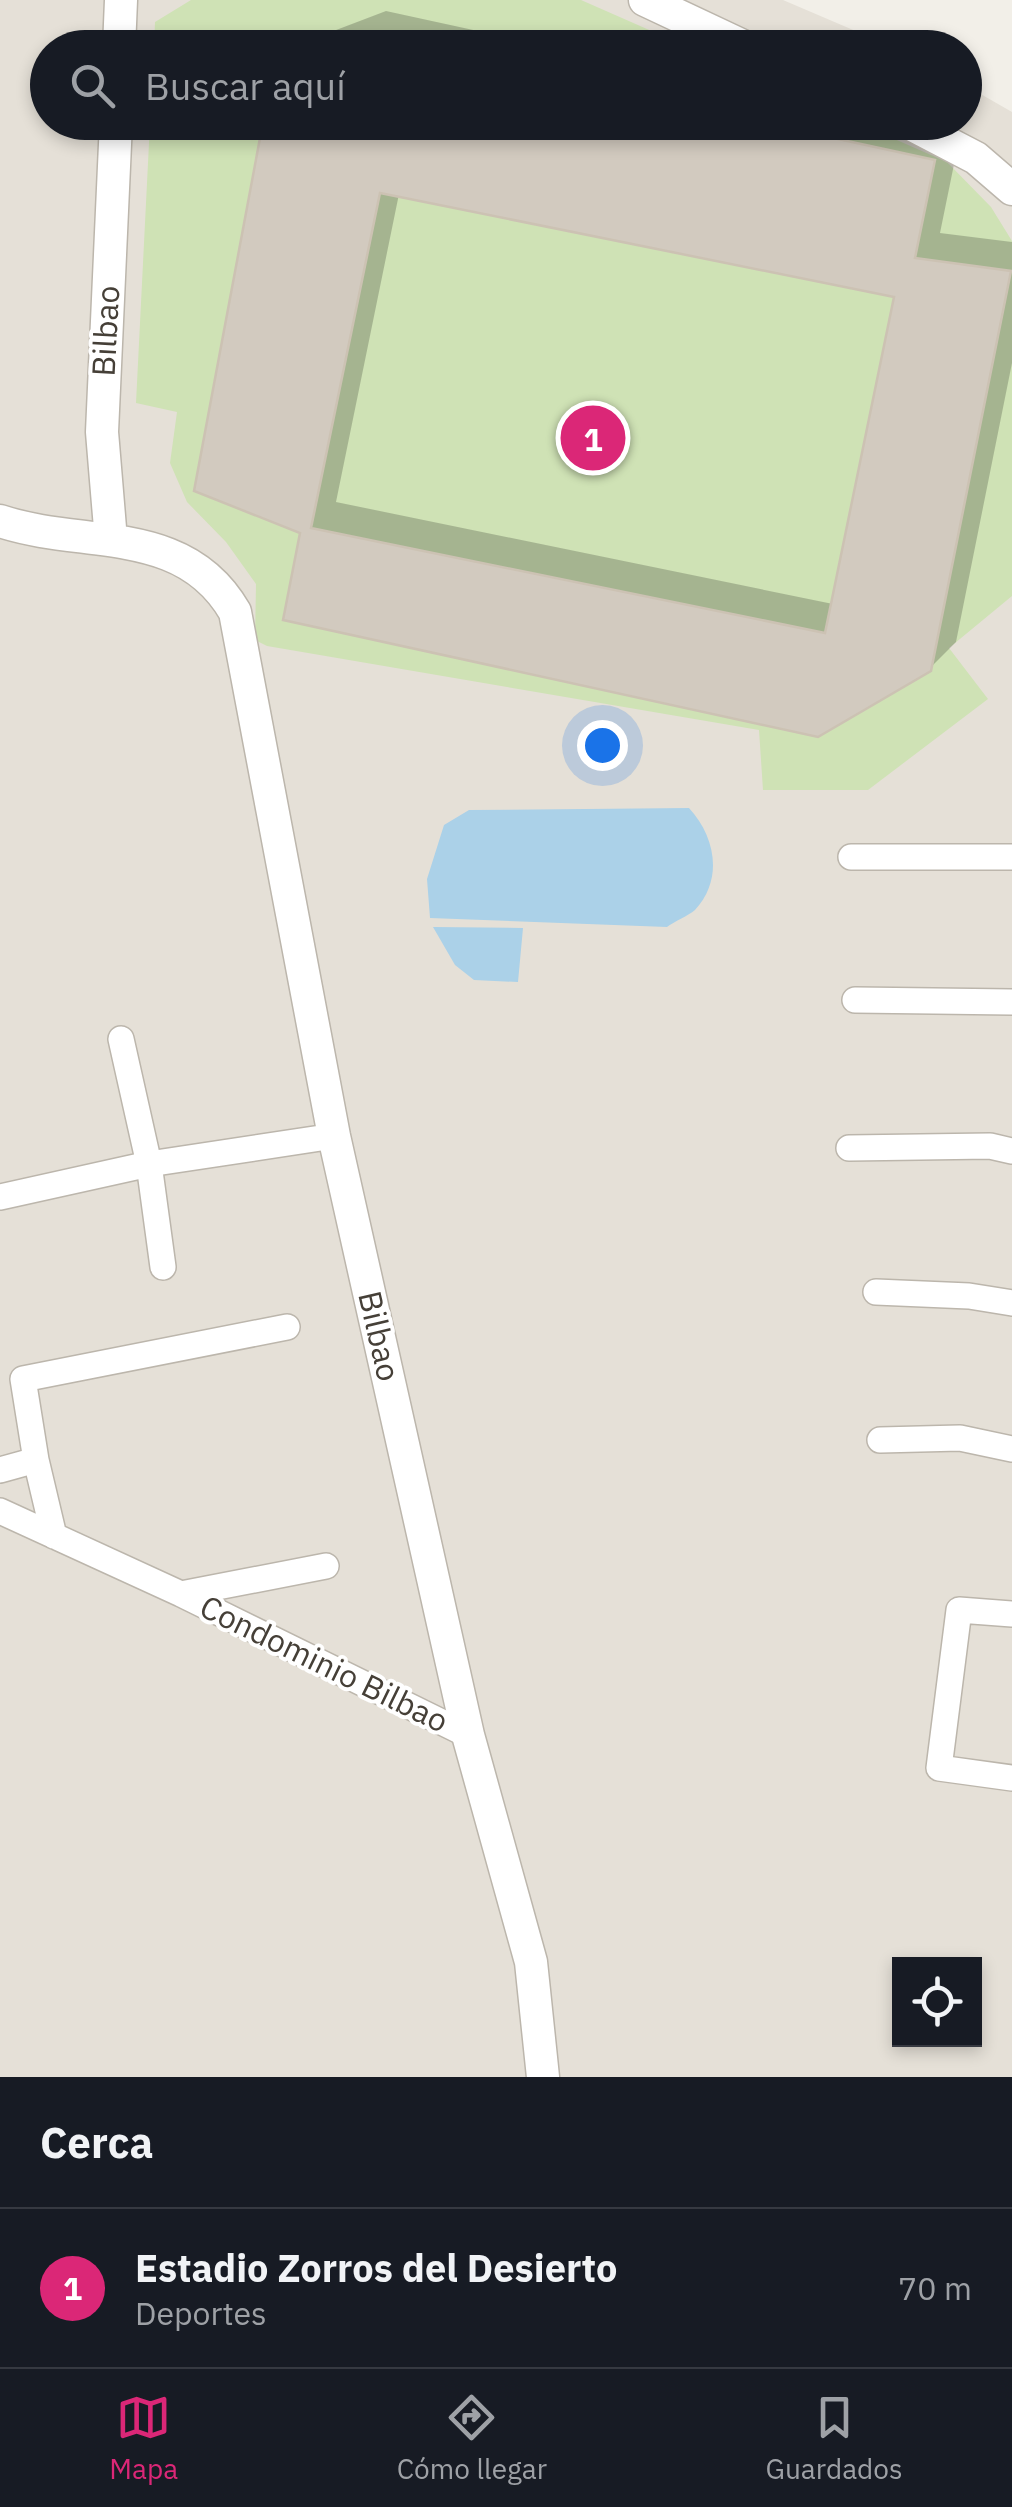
<!DOCTYPE html>
<html lang="es">
<meta charset="utf-8">
<style>
:root{--surface:#171b24;--page:#242831;--text:#f1f3f6;--muted:#9ea1a6;--line:#363941;--accent:#db2777}
body{margin:0;font-family:"IBM Plex Sans",sans-serif;background:var(--page);color:var(--text)}
.controls{position:absolute;right:30px;bottom:30px;display:grid;overflow:hidden;border-radius:0px;box-shadow:0 5px 15px #0003}
.controls button{width:90px;height:90px;display:grid;place-items:center;padding:0;border:0;border-bottom:2px solid var(--line);background:var(--surface);color:var(--text);font:50px sans-serif}
.you{position:absolute;left:602px;top:745px;width:35px;height:35px;margin:-25px;border:8px solid #fff;border-radius:50%;background:#1a73e8;box-shadow:0 0 0 15px #1a73e833}
.badge{display:grid;place-items:center;width:65px;height:65px;border-radius:50%;background:var(--accent);color:#fff;font-size:32px;font-weight:700}
.pin{position:absolute;translate:-50% -50%;border:5px solid #fff;box-shadow:0 2px 10px #0006}
.list{margin:0;padding:0;list-style:none}
h2{display:flex;justify-content:space-between;align-items:center;height:130px;margin:0;padding:0 40px;font-size:42px}
h2 small{font-size:32px;font-weight:400;color:var(--muted)}
.list li{display:grid;grid-template-columns:65px 1fr auto;gap:30px;align-items:center;box-sizing:border-box;height:160px;padding:0 40px;border-top:2px solid var(--line)}
.list b{display:block;font-size:38px;white-space:nowrap}
.list p{margin:0;font-size:32px;white-space:nowrap;color:var(--muted)}
.list em{font-size:32px;font-style:normal;color:var(--muted)}
.icon{flex:none;width:55px;height:55px;fill:none;stroke:currentColor;stroke-width:2;stroke-linecap:round;stroke-linejoin:round}
.map{position:relative;flex:none;width:1012px;height:2077px;overflow:hidden}
.search{position:absolute;background:var(--surface);box-shadow:0 5px 15px #0003;left:30px;right:30px;top:30px;height:110px;display:flex;align-items:center;gap:25px;box-sizing:border-box;padding:0 35px;border-radius:55px;color:var(--muted);font-size:38px}
.sheet{height:290px;background:var(--surface)}
nav{display:flex;justify-content:space-around;align-items:center;box-sizing:border-box;height:140px;border-top:2px solid var(--line);background:var(--surface);font-size:28px;color:var(--muted)}
nav a{display:grid;justify-items:center;gap:5px}
nav .on{color:var(--accent)}
.map>svg:first-child{display:block}
.residential{fill:#e5e0d7;fill-rule:evenodd}
.green{fill:#cfe2b5}
.water{fill:#abd1e8}
.shadow{fill:#0003;fill-rule:evenodd}
.building{fill:#d2cabf;stroke:#ccc2b3;stroke-width:2.5;fill-rule:evenodd}
.lines{fill:none;stroke-linecap:round;stroke-linejoin:round}
.minor-casing{stroke:#bcb6ac;stroke-width:28}
.tertiary-casing{stroke:#bcb6ac;stroke-width:35}
.minor{stroke:#fff;stroke-width:25}
.tertiary{stroke:#fff;stroke-width:32}
.labels{text-anchor:middle;stroke-width:8;stroke-linejoin:round;paint-order:stroke}
.street-label{font-size:32px;fill:#453f37;stroke:#fff}
</style>
<div class="map">
<svg width="1012" height="2077" viewBox="0 0 1012 2077">
<rect width="100%" height="100%" fill="#f2efe8"/>
<!-- residential -->
<path class="residential" d="M0 0H783L893 47 48 48V122H964L965 85 1012 112V2077H0ZM900 1964H974V2040H900Z"/>
<!-- green -->
<path class="green" d="M191 0H581L688 47 154 48 155 22Z
M150 123H858L947 162 991 207 1012 241V596L949 648 988 699 868 790H763L759 730 267 646 255 640 256 584 226 542 187 502 170 463 177 412 136 403Z"/>
<!-- water -->
<path class="water" d="M689 808C715 836 724 879 695 910 688 916 675 921 667 927L430 918 427 879 444 825 469 810Z
M433 927 523 928 518 982 474 980 455 965Z"/>
<!-- shadow -->
<path class="shadow" d="M386 11 556 48H298L302 43Z
M266 122H904L960 135 940 233 1012 242V363L956 642 929 669 303 531ZM399 194 897 295 833 604 336 502Z"/>
<!-- building -->
<path class="building" d="M359 36 412 48H328Z
M263 122H760L935 160 915 258 1011 271 931 671 818 737 283 620 300 533 194 491ZM380 193 894 297 825 633 311 528Z"/>
<g class="lines">
<!-- minor casing -->
<g class="minor-casing">
<path id="minor" d="M851 857H1012
M855 1000 1012 1002
M121 1039 149 1164 163 1267
M849 1148 990 1146 1012 1151
M0 1197 149 1164 334 1136
M876 1292 969 1296 1012 1303
M880 1440 960 1438 1012 1449
M0 1470 36 1460
M0 1511 181 1594 468 1735
M54 1536 36 1460 23 1379 287 1327
M181 1594 326 1566
M1012 1614 959 1610 939 1768 1012 1778"/>
</g>
<!-- tertiary casing -->
<g class="tertiary-casing">
<path id="tertiary" d="M645 0 747 48
M119 48 121 0
M907 122 976 158 1012 189
M0 521C84 549 184 523 235 612L334 1136 468 1735 531 1962 543 2077
M111 540 102 432 116 122"/>
</g>
<!-- minor -->
<use href="#minor" class="minor"/>
<!-- tertiary -->
<use href="#tertiary" class="tertiary"/>
</g>
<g class="labels">
<!-- street labels -->
<g class="street-label">
<text transform="translate(106 331) rotate(-87)" y="11">Bilbao</text>
<text transform="translate(379 1336) rotate(77)" y="11">Bilbao</text>
<text transform="translate(324 1664) rotate(26)" y="11">Condominio Bilbao</text>
</g>
</g>
</svg>
<div class="controls">
<button><svg class="icon" aria-label="locate" viewBox="0 0 24 24"><circle cx="12" cy="12" r="6"/><path d="M12 2v4M12 18v4M2 12h4M18 12h4"/></svg></button>
</div>
<div class="you"></div>
<div class="pin badge" style="left:593px;top:438px">1</div>
<div class="search"><svg class="icon" aria-label="search" viewBox="0 0 24 24"><circle cx="10" cy="10" r="6"/><path d="M15 15l6 6"/></svg>Buscar aquí</div>
</div>
<section class="sheet">
<h2>Cerca<small></small></h2>
<ul class="list">
<li><span class="badge">1</span><div><b>Estadio Zorros del Desierto</b><p>Deportes</p></div><em>70 m</em></li>
</ul>
</section>
<nav>
<a class="on"><svg class="icon" aria-label="map" viewBox="0 0 24 24"><path d="M3 6l6-2 6 2 6-2v14l-6 2-6-2-6 2zM9 4v14M15 6v14"/></svg>Mapa</a>
<a><svg class="icon" aria-label="directions" viewBox="0 0 24 24"><path d="M12 3l9 9-9 9-9-9zM9 14v-3h6M13 9l2 2-2 2"/></svg>Cómo llegar</a>
<a><svg class="icon" aria-label="saved" viewBox="0 0 24 24"><path d="M7 4h10v16l-5-4-5 4z"/></svg>Guardados</a>
</nav>
